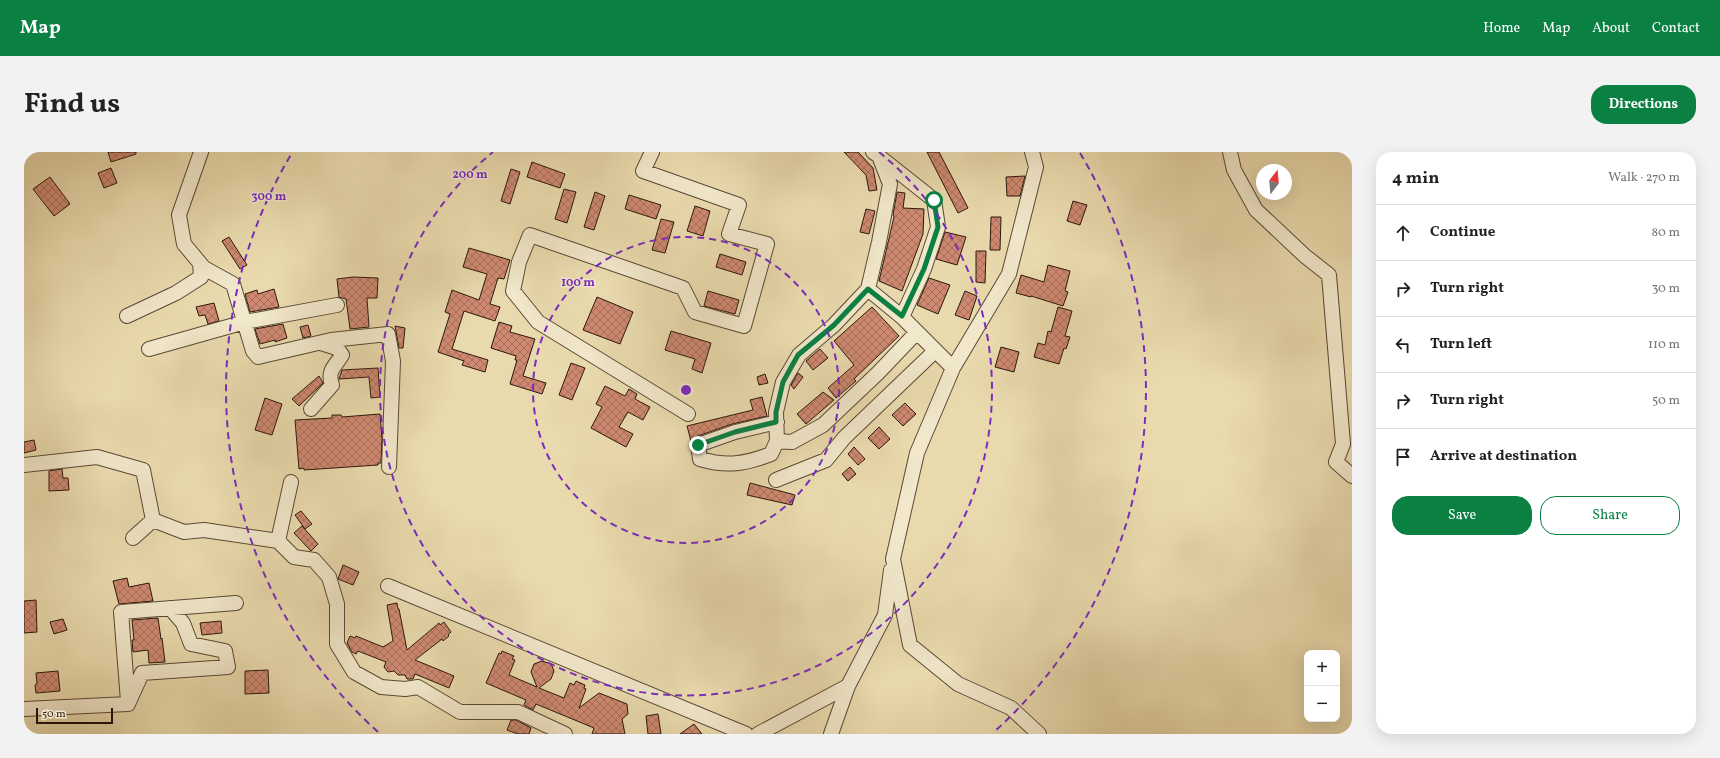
<!DOCTYPE html>
<meta charset="utf-8">
<style>
:root{--surface:#fff;--page:#f2f2f2;--text:#222;--muted:#767676;--line:#e0e0e0;--accent:#0b8043}
body{margin:0;font-family:Vollkorn,serif;background:var(--page);color:var(--text)}
.controls{position:absolute;right:12px;bottom:12px;display:grid;overflow:hidden;border-radius:8px;box-shadow:0 4px 16px #0002}
.controls button{width:36px;height:36px;display:grid;place-items:center;padding:0;border:0;border-bottom:1px solid var(--line);background:var(--surface);color:var(--text);font:20px sans-serif}
.compass{position:absolute;left:1232px;top:12px;width:36px;height:36px;border-radius:50%;background:var(--surface);box-shadow:0 4px 16px #0002;rotate:16deg}
.scale{position:absolute;left:12px;bottom:10px;width:77px;box-sizing:border-box;padding-left:4px;border:2px solid #2c170d;border-top:0;font-size:11px;line-height:14px;white-space:nowrap;color:#2c170d;-webkit-text-stroke:3px #f1e7ca;paint-order:stroke}
.stop{position:absolute;width:12px;height:12px;margin:-9px;border:3px solid #0b8043;border-radius:50%;background:#fff}
.stop.end{background:#0b8043;border-color:#fff;box-shadow:0 1px 4px #0008}
.list{margin:0;padding:0;list-style:none}
h2{display:flex;justify-content:space-between;align-items:center;height:52px;margin:0;padding:0 16px;font-size:17px}
h2 small{font-size:13px;font-weight:400;color:var(--muted)}
.list li{display:grid;grid-template-columns:26px 1fr auto;gap:12px;align-items:center;box-sizing:border-box;height:56px;padding:0 16px;border-top:1px solid var(--line)}
.list b{display:block;font-size:15px;white-space:nowrap}
.list em{font-size:13px;font-style:normal;color:var(--muted)}
.actions{display:flex;gap:8px;padding:12px 16px}
.actions a{flex:1;padding:9px 0;border:1px solid var(--accent);border-radius:16px;text-align:center;font-size:14px;color:var(--accent)}
.actions .main{background:var(--accent);color:#fff}
.icon{flex:none;width:22px;height:22px;fill:none;stroke:currentColor;stroke-width:2;stroke-linecap:round;stroke-linejoin:round}
.map{position:relative;flex:none;width:1328px;height:582px;overflow:hidden;border-radius:16px}
header{display:flex;align-items:center;gap:24px;box-sizing:border-box;height:56px;padding:0 20px;background:var(--accent);color:#fff}
header strong{font-size:19px}
nav{display:flex;gap:22px;margin-inline-start:auto;font-size:14px}
.intro{display:flex;align-items:center;justify-content:space-between;box-sizing:border-box;height:96px;padding:0 24px}
h1{margin:0;font-size:28px}
.button{padding:10px 18px;border-radius:16px;background:var(--accent);color:#fff;font-size:14px;font-weight:700}
main{display:flex;gap:24px;padding:0 24px}
aside{flex:1;background:var(--surface);border-radius:16px;box-shadow:0 4px 16px #0002}
.map>svg:first-child{display:block}
.building{fill:url(#building-cross-hatch);stroke:#2c170d}
.lines{fill:none;stroke-linecap:round;stroke-linejoin:round}
.minor-casing{stroke:#5b4835;stroke-width:16}
.minor{stroke:#f1e7ca;stroke-width:14}
.route{stroke:#0b8043;stroke-width:5}
.ring{fill:none;stroke:#7b2cbf;stroke-width:2;stroke-dasharray:7 5}
.centre{fill:#7b2cbf;stroke:#f1e7ca;stroke-width:2}
.ring-label{font-size:12px;text-anchor:middle;font-weight:bold;fill:#7b2cbf;stroke:#f1e7ca;stroke-width:3;stroke-linejoin:round;paint-order:stroke}
</style>
<header>
<strong>Map</strong>
<nav><a>Home</a><a>Map</a><a>About</a><a>Contact</a></nav>
</header>
<div class="intro"><h1>Find us</h1><a class="button">Directions</a></div>
<main>
<div class="map">
<svg width="1328" height="582" viewBox="0 0 1328 582">
<defs>
<pattern id="building-cross-hatch" width="8" height="8" patternUnits="userSpaceOnUse"><rect width="8" height="8" fill="#ce8970"/><path d="M0 0l8 8M0 8l8-8" fill="none" stroke="#a76f5a"/></pattern>
</defs>
<rect width="100%" height="100%" fill="#e9daad"/>
<filter id="stains"><feTurbulence type="fractalNoise" baseFrequency=".005" numOctaves="4"/><feColorMatrix values="0 0 0 0 .2 0 0 0 0 .09 0 0 0 0 .02 0 0 0 .5 -.17"/></filter>
<radialGradient id="worn" r=".72"><stop offset=".6" stop-color="#630" stop-opacity="0"/><stop offset="1" stop-color="#630" stop-opacity=".3"/></radialGradient>
<!-- building -->
<path class="building" d="M84 0H112V2L87 10Z
M820 0H834L849 16 853 38 845 39 842 23Z
M903 0H915L944 56 934 61Z
M508 10 541 22 536 36 503 25Z
M87 16 93 31 80 36 74 21Z
M487 17 496 20 486 52 477 49Z
M1001 24 996 44H983L982 25Z
M26 25 46 52 30 64 9 37Z
M540 37 552 40 543 71 531 67Z
M571 40 581 44 570 78 560 75Z
M873 40 881 41 879 56 900 57 899 82 878 139 855 129 870 65 869 63Z
M605 43 637 53 632 67 601 57Z
M1049 49 1063 53 1056 73 1043 69Z
M671 54 686 59 679 84 663 79Z
M842 57 851 59 845 82 836 80Z
M967 65H977L976 98H966Z
M637 67 650 70 641 101 628 98Z
M921 80 942 85 933 113 912 107Z
M205 85 223 113 216 117 198 89Z
M445 96 486 108 480 127 474 126 466 152 476 155 471 169 440 159 428 197 464 208 461 220 438 213 440 209 414 200 426 162 421 160 428 138 455 148 463 122 439 115Z
M952 99H962L961 131 952 130Z
M696 102 722 110 718 123 692 115Z
M1024 113 1046 119 1041 139 1044 140 1039 154 1007 144V145L992 141 997 123 1020 130Z
M329 125 354 126 353 146H343L345 175 326 177 322 147 315 145 313 127Z
M905 126 926 133 914 162 893 153Z
M250 137 255 155 226 160 221 142 233 138 234 142Z
M684 139 715 148 711 162 680 154Z
M941 139 953 144 945 168 931 163Z
M573 145 609 160 596 192 559 178Z
M190 151 195 169 184 172 181 163 175 164 172 155Z
M848 155 875 184 830 227 832 229 812 246 804 236 830 213 810 189Z
M1034 155 1048 159 1041 184 1046 185 1042 197 1040 196 1035 212 1010 205 1014 191 1021 193 1024 179 1027 180Z
M475 170 488 174 486 180 511 187 499 224 522 231 518 242 486 232 493 208H491L492 204 467 196Z
M259 172 263 186 251 190V188L236 192 231 177Z
M284 173 287 184 279 186 276 175Z
M371 174 381 176 379 196H375Z
M647 179 687 191 678 221 668 217 671 207 641 198Z
M977 195 995 200 990 220 971 215Z
M796 197 804 206 789 218 782 209Z
M547 211 561 216 548 248 535 243Z
M354 216 356 245 347 246 345 225 315 227 318 218Z
M774 221 779 225 770 237 767 233Z
M741 222 744 231 735 233 733 225Z
M295 224 299 231 275 254 268 247Z
M581 234 601 244 605 237 613 242 611 247 626 255 619 268 604 260 595 275 609 282 602 295 567 276 578 255 572 252Z
M799 240 810 248 782 272 773 262Z
M738 245 743 264 708 272 671 285 667 289 663 274 729 258 726 248Z
M241 246 258 252 248 283 231 278Z
M881 251 892 262 879 274 868 263Z
M356 262 358 286 357 311H354V313L280 318V316L275 317 271 268 308 266V263H317L318 265Z
M855 275 866 287 855 297 844 286Z
M10 288 12 298 0 301V290Z
M830 295 841 307 834 313 824 302Z
M826 315 832 322 824 329 818 322Z
M38 317 39 326H44L45 338 25 339V319Z
M726 331 771 343 768 353 723 343Z
M277 359 288 372 281 377 271 363Z
M278 374 294 392 287 399 270 381Z
M319 413 335 420 329 433 314 427Z
M103 426 105 435 125 431 129 449 95 452 89 429Z
M12 448 13 480 0 481V449Z
M373 451 374 457H375L383 498 415 471 416 473 420 470 427 480 424 483 425 484 419 489 418 487 391 508 430 524 425 536 391 522 389 527H383L381 523H374L370 519 364 520 360 515 362 510 334 499 332 502 328 500 323 491 326 484 331 486 332 484 359 495 369 489 363 453Z
M134 466 137 487 138 486 141 510 125 511 124 498 109 500 108 488H110L108 468Z
M39 467 43 478 30 482 26 470Z
M197 469 198 481 178 483 176 471Z
M478 499 490 504 488 507 491 508 485 523 513 535 507 520 510 512 518 509 527 512 530 519 527 527 515 536 540 546 546 531 550 533 552 529 561 533 560 536 562 537 555 556 575 541 603 552 604 562 598 567 601 582H568L570 576 512 552 509 558 500 553 502 548 462 531 475 501 477 502Z
M244 518 245 541 221 542V519Z
M34 519 36 539 12 541 11 533 13 532 12 521Z
M634 562 637 582H624L622 564Z
M487 568H492L507 576 505 582H494L483 578Z
M670 572 678 582H656Z"/>
<g class="lines">
<!-- minor casing -->
<g class="minor-casing">
<path id="minor" d="M177 0 155 63 160 92 180 116 209 132 229 199 234 205 307 188 364 182 369 209 365 315
M628 0 619 19 715 53 705 82 743 92 720 174 671 160 659 136 506 83 495 110 489 139 514 170 664 262
M1008 0 1012 15 985 122 929 216 893 301 869 407 886 493 934 532 987 556 1015 582
M1206 0 1210 18 1232 58 1281 104 1305 123 1319 292 1312 310 1328 324
M857 6 910 48 914 75 900 117 878 165
M844 137 878 165 929 216
M103 164 152 141 177 125 176 111
M125 197 221 170 313 153
M287 257 308 233C303 218 311 215 318 203L313 196 297 191
M753 270 711 280 674 293 676 307C703 315 721 312 747 302L753 289 752 260 759 230 775 203 810 173 844 137 855 90 866 32 855 4 849 0
M753 289 768 290 799 273 854 221 893 180
M0 313 73 305 119 318 129 368 160 380 180 378 254 389
M752 328 802 308 820 286 911 199
M267 330 254 389 270 405 290 408 305 425 313 452V492L330 520 357 535 381 537 394 535 436 560H494L541 582
M109 386 129 368
M364 434 722 582
M104 549 97 460 212 451
M0 557 104 552 118 521 204 515 201 499 167 492 159 471 146 456
M734 582 824 534 861 463 867 418
M807 582 824 534"/>
</g>
<!-- minor -->
<use href="#minor" class="minor"/>
</g>
<g class="lines">
<!-- route -->
<path class="route" d="M674 293 711 280 752 270V260L759 230 774 203 810 173 844 137 878 164 900 117 914 75 910 48"/>
</g>
<!-- distance rings -->
<g class="ring">
<circle cx="662" cy="238" r="153"/>
<path d="M855 0A306 306 0 1 1 469 0"/>
<path d="M354 580A460 460 0 0 1 268 1M1056 1A460 460 0 0 1 970 580"/>
</g>
<circle cx="662" cy="238" r="6" class="centre"/>
<g class="ring-label">
<text x="446" y="26">200 m</text>
<text x="245" y="48">300 m</text>
<text x="554" y="134">100 m</text>
</g>
<rect width="100%" height="100%" filter="url(#stains)"/>
<rect width="100%" height="100%" fill="url(#worn)"/>
</svg>
<div class="controls">
<button>+</button>
<button>−</button>
</div>
<svg class="compass" viewBox="-18 -18 36 36"><path d="M0-13l5 13h-10z" fill="#e53935"/><path d="M0 13l5-13h-10z" fill="#767676"/></svg>
<div class="scale">50 m</div>
<div class="stop" style="left:910px;top:48px"></div>
<div class="stop end" style="left:674px;top:293px"></div>
</div>
<aside>
<h2>4 min<small>Walk · 270 m</small></h2>
<ul class="list">
<li><svg class="icon" aria-label="ahead" viewBox="0 0 24 24"><path d="M12 20V5M6 11l6-6 6 6"/></svg><div><b>Continue</b></div><em>80 m</em></li>
<li><svg class="icon" aria-label="right" viewBox="0 0 24 24"><path d="M7 20v-9h11M14 6l5 5-5 5"/></svg><div><b>Turn right</b></div><em>30 m</em></li>
<li><svg class="icon" aria-label="left" viewBox="0 0 24 24"><path d="M17 20v-9H6M10 6l-5 5 5 5"/></svg><div><b>Turn left</b></div><em>110 m</em></li>
<li><svg class="icon" aria-label="right" viewBox="0 0 24 24"><path d="M7 20v-9h11M14 6l5 5-5 5"/></svg><div><b>Turn right</b></div><em>50 m</em></li>
<li><svg class="icon" aria-label="arrive" viewBox="0 0 24 24"><path d="M6 21V4h12l-3 4 3 4H6"/></svg><div><b>Arrive at destination</b></div></li>
</ul>
<div class="actions"><a class="main">Save</a><a>Share</a></div>
</aside>
</main>
